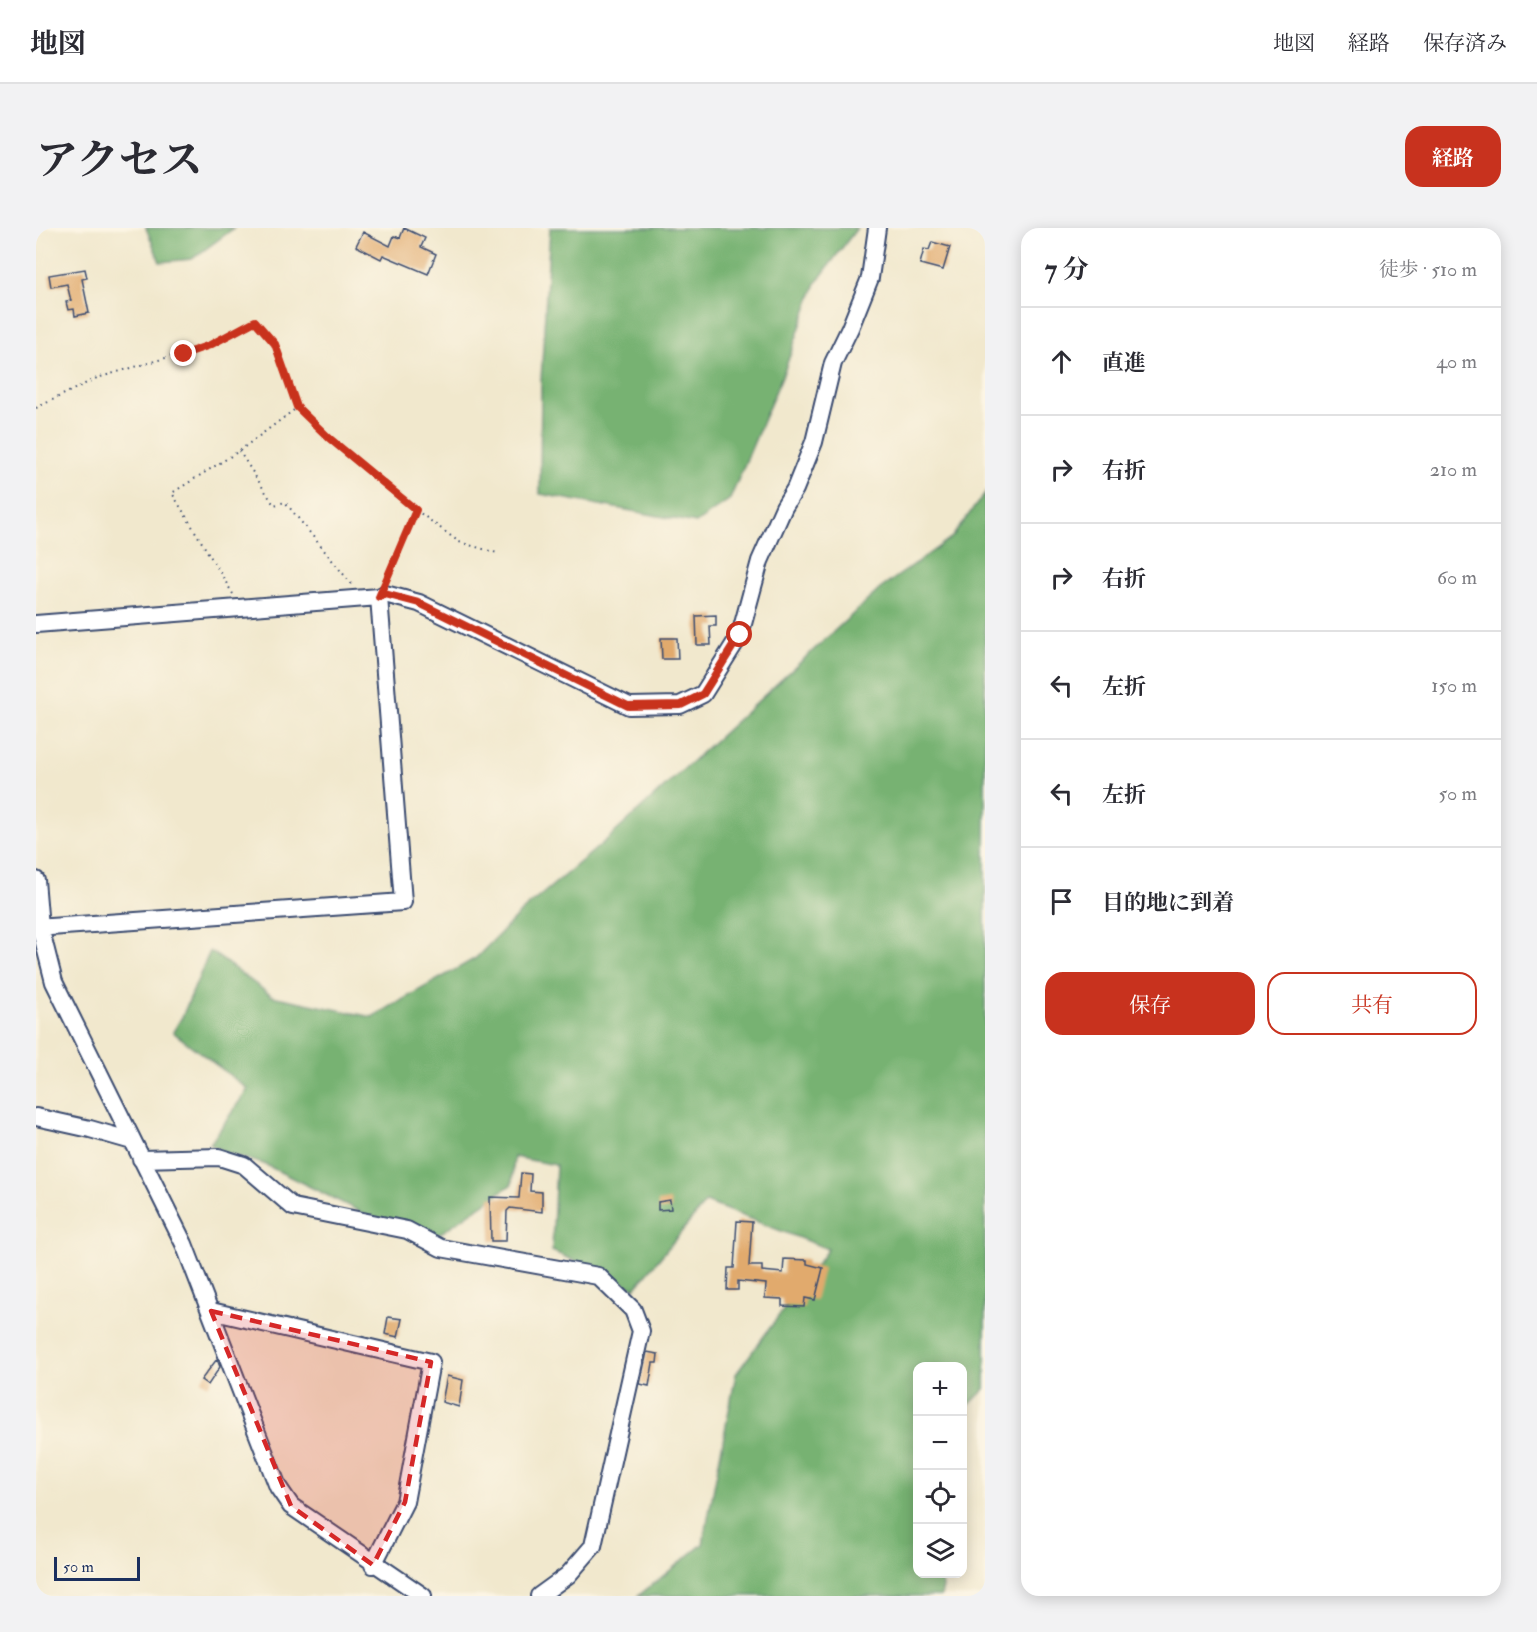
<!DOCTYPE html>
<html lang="ja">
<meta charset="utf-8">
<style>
:root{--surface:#fff;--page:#f2f2f3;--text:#2b2b33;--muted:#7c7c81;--line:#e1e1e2;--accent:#c8321e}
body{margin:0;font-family:"IM FELL Double Pica","Noto Serif JP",serif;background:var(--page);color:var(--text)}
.controls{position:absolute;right:18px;bottom:18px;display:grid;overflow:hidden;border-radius:12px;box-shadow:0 3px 15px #0003}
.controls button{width:54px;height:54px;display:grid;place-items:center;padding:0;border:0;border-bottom:2px solid var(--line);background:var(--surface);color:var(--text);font:30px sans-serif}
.scale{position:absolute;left:18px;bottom:15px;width:86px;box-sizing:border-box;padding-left:6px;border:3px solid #1b2f5e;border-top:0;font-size:16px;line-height:21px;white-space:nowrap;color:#1b2f5e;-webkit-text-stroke:4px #fcf5e5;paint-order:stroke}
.stop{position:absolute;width:18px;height:18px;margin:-14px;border:4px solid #c8321e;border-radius:50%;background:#fff}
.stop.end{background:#c8321e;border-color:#fff;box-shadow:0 2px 6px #0008}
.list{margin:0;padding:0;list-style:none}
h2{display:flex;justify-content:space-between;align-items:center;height:78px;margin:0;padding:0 24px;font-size:26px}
h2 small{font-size:20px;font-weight:400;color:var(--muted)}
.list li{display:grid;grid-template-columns:39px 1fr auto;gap:18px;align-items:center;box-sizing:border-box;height:108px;padding:0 24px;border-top:2px solid var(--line)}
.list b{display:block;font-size:22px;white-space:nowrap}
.list em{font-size:20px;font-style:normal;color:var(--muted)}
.actions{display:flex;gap:12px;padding:18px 24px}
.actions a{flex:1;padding:14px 0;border:2px solid var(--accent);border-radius:18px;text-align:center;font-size:21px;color:var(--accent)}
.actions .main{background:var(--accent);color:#fff}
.icon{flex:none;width:33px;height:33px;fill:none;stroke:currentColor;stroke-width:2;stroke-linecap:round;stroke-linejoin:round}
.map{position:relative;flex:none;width:949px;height:1368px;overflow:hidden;border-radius:18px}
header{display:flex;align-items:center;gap:36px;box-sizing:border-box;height:84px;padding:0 30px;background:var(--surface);border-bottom:2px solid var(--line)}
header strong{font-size:28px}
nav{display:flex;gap:33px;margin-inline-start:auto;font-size:21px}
.intro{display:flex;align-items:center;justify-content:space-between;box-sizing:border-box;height:144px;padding:0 36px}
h1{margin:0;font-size:42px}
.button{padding:15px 27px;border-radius:18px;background:var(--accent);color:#fff;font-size:21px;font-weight:700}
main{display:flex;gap:36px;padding:0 36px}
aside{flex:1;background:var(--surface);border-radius:18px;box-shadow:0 3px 15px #0003}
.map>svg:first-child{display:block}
.forest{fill:#77b272;stroke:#497068;stroke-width:1.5}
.building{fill:#e1aa6d}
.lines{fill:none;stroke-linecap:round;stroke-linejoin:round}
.minor-casing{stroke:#3b4b6f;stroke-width:20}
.path{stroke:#3b4b6f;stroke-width:2;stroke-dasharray:1.5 4.5;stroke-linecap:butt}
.minor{stroke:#fff;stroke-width:16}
.route{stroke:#c8321e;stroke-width:8}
.marked{fill:#d62828;fill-opacity:0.2;stroke:#d62828;stroke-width:4.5;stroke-dasharray:12 8;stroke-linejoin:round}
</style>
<header>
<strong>地図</strong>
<nav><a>地図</a><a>経路</a><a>保存済み</a></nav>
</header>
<div class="intro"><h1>アクセス</h1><a class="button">経路</a></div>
<main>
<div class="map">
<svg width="949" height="1368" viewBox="0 0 949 1368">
<rect width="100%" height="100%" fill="#fcf5e5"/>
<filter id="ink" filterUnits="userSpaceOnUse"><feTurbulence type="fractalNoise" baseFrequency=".0167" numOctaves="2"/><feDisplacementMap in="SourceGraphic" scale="12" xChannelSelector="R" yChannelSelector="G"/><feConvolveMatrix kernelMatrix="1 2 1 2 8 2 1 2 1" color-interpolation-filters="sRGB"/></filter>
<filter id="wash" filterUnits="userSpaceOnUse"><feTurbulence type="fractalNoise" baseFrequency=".008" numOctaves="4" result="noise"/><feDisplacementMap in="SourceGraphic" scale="24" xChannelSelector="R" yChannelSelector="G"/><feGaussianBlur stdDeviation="1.35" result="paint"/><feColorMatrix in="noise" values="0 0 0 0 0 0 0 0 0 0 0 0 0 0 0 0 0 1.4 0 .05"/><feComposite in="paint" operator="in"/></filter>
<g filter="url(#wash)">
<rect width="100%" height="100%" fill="#f1e8cd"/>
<!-- forest -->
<path class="forest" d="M110 0H198L156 31 124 34Z
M514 0H821L780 55 749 141 694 271 660 295 504 266 505 152Z
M949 265V1161L927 1183V1138H882V1346H904L907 1359 905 1368H602L667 1316 700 1146 792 1021 670 974 599 1060 516 1023 520 937 478 929 476 956 389 1016 228 936 190 925 174 916 212 861 137 804 146 789 174 723 236 768 336 789 440 730 485 684 574 609 844 361 916 309Z"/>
<g id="blocks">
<!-- building -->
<path class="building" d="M368 0 389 10 385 19 400 26 392 46 347 27 345 31 320 18 327 4 354 18 358 8 364 10Z
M896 14 914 19 907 42 884 36 888 21 893 22Z
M49 41 51 50 46 51 53 85 39 88 38 81 32 82 30 74 35 73 31 56 15 59 13 47Z
M680 387V398H674L675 417H661L660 388Z
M625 410H641L642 431H626Z
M485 945 495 946 494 963 506 964V984L474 980 471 983 470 1013H455L454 969 483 970Z
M634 972 635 981 622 982V974Z
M701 993 716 994 713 1038H726V1043L747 1045 748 1031 771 1032V1036L787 1040 779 1072 769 1070 768 1079 746 1078V1071L729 1070 730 1056 702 1053V1062H691L692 1040H698Z
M352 1089 366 1091 362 1109 349 1106Z
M611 1124 622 1126 621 1135H617L613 1158 604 1156Z
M181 1131 184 1139 172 1157 165 1152Z
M411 1148 427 1152 423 1179 406 1174Z"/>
</g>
</g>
<g filter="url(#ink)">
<use href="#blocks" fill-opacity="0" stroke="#3b4b6f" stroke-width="1.5"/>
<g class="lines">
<!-- minor casing -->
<g class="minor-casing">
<path id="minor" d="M0 396 343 369 349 366 383 375 593 478 644 477 667 466 704 407 724 333 748 279 759 261 778 214 797 135 814 100 834 50 841 0
M0 652 4 699 18 754 148 1016 242 1259 255 1278 387 1368
M0 700 367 674 343 369
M0 889 54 901 96 913
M105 931 183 929 208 937 257 979 371 1002 405 1020 562 1048 597 1082 605 1103 557 1318 532 1347 503 1368
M175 1083 395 1134 369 1274 337 1337"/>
</g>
<!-- path -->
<path class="path" d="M0 180 61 150 174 117 219 93 239 116 262 179 293 210 380 282
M203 223 238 277 249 274 317 358
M350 354 380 282 423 314 461 325
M197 366 136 265 203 223 262 179"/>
<!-- minor -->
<use href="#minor" class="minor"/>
</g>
</g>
<g class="lines" filter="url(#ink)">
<!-- route -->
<path class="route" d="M148 126 174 117 219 93 239 116 261 179 293 210 380 282 343 369 349 366 383 375 592 478 645 477 667 466 704 407"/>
</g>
<!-- marked area -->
<path class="marked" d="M175 1083 395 1134 369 1274 337 1337 255 1278Z"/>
</svg>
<div class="controls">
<button>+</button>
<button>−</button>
<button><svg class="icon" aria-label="locate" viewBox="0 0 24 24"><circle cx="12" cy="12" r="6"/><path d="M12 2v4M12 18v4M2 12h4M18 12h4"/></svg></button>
<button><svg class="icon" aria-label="layers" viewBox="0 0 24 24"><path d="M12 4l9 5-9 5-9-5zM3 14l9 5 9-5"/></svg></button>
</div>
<div class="scale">50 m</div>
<div class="stop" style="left:704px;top:407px"></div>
<div class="stop end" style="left:148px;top:126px"></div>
</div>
<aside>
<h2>7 分<small>徒歩 · 510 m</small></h2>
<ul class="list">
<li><svg class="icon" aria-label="ahead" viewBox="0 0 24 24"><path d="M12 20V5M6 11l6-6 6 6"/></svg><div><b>直進</b></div><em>40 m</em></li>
<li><svg class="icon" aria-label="right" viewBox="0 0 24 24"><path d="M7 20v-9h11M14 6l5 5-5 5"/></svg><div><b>右折</b></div><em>210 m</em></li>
<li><svg class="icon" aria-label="right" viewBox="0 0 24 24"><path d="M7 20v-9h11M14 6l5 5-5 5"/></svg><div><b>右折</b></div><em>60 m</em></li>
<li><svg class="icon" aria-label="left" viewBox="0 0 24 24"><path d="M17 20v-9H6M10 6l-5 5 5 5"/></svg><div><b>左折</b></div><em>150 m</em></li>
<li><svg class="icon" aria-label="left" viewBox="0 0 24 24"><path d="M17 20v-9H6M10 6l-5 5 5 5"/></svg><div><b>左折</b></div><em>50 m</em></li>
<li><svg class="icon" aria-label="arrive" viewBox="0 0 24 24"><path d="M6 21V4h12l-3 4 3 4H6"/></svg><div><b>目的地に到着</b></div></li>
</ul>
<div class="actions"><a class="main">保存</a><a>共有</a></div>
</aside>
</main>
